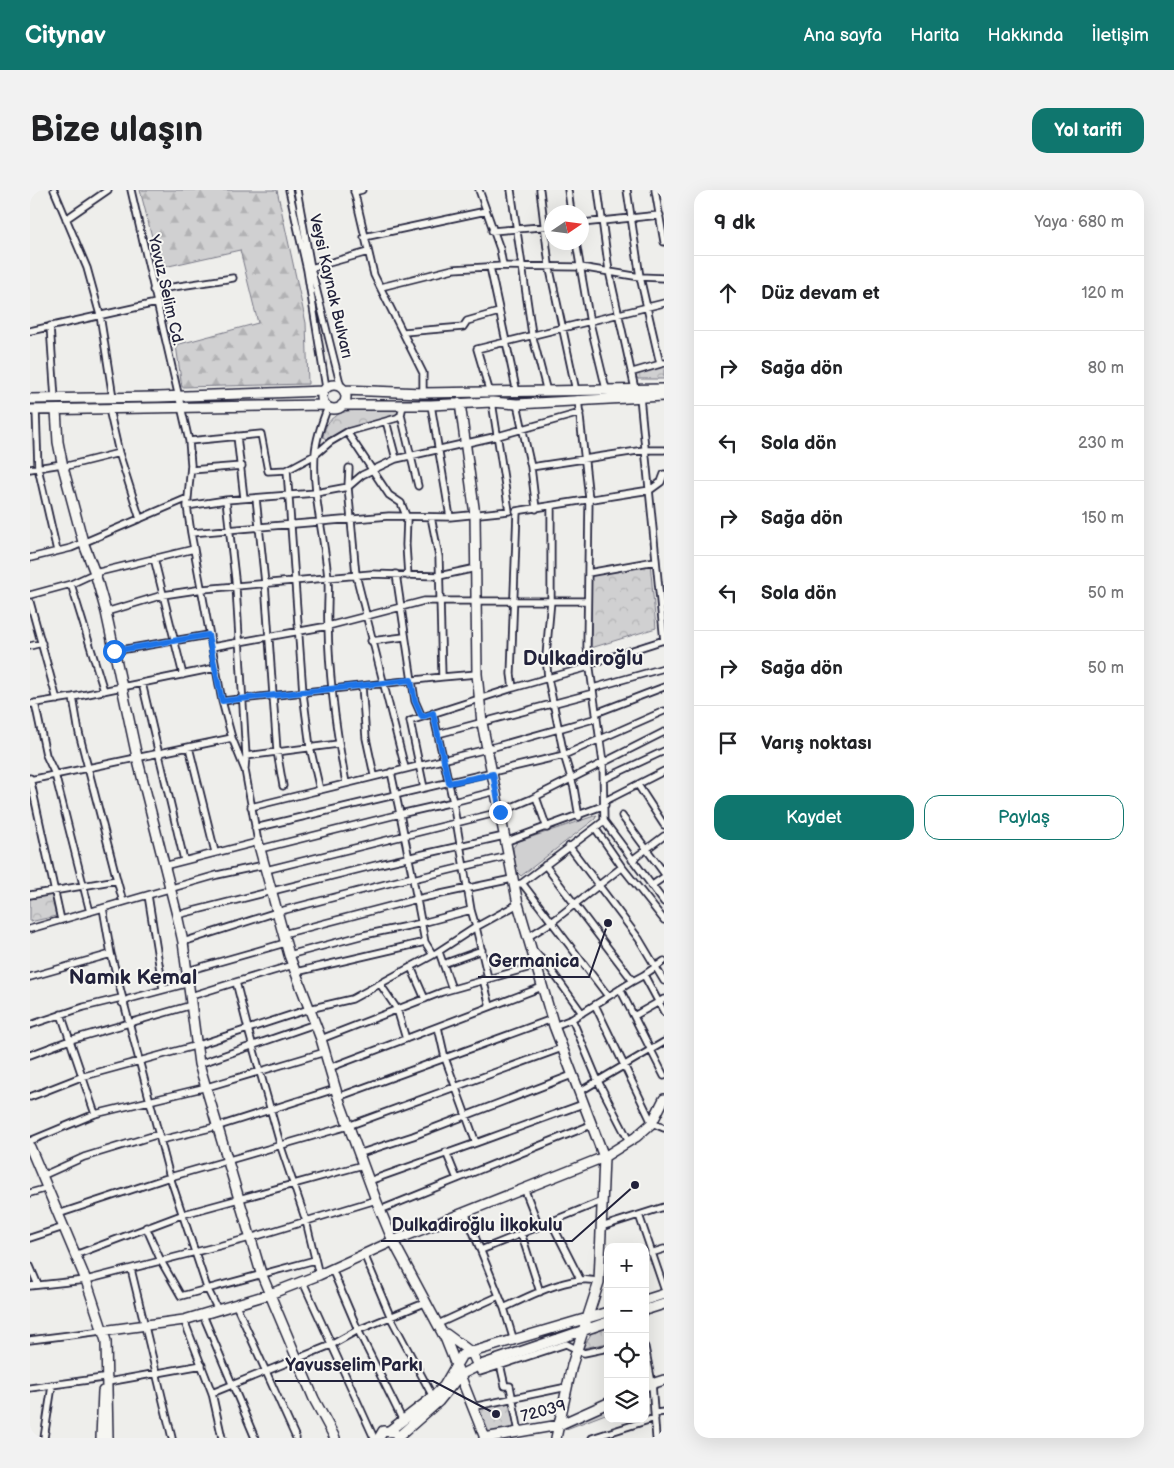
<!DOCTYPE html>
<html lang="tr">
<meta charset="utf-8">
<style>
:root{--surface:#fff;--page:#f2f2f2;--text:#202124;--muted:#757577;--line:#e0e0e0;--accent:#0f766e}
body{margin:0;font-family:"Balsamiq Sans",sans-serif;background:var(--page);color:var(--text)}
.controls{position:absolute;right:15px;bottom:15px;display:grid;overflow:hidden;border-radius:10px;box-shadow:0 5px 20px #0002}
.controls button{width:45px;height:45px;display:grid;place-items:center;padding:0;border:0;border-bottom:1px solid var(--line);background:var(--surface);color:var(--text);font:25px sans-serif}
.compass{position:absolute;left:514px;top:15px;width:45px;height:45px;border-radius:50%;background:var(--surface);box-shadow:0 5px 20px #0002;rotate:77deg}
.stop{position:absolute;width:15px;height:15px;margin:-11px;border:4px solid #1a73e8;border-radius:50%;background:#fff}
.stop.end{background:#1a73e8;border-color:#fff;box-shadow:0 1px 5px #0008}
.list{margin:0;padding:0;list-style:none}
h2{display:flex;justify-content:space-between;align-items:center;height:65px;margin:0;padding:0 20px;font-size:21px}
h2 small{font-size:16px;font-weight:400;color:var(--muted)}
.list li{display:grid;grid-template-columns:32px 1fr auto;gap:15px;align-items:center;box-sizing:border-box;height:75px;padding:0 20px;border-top:1px solid var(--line)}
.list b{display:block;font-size:19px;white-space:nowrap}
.list em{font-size:16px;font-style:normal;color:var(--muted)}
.actions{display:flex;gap:10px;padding:15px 20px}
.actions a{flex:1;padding:11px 0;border:1px solid var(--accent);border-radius:15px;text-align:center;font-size:18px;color:var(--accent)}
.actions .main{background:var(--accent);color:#fff}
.icon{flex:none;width:28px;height:28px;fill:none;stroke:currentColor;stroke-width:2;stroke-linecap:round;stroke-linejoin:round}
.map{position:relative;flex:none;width:634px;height:1248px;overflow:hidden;border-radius:15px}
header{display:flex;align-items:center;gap:30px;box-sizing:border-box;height:70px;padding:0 25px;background:var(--accent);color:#fff}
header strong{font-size:24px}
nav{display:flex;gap:28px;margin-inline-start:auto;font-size:18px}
.intro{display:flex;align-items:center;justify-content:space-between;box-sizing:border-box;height:120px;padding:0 30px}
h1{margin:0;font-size:35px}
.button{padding:12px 22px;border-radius:15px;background:var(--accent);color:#fff;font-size:18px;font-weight:700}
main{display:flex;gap:30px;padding:0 30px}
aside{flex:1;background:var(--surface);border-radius:15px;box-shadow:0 5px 20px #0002}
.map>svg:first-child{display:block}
.grass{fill:#d0d0d1;stroke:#797986}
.forest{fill:url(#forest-firs);stroke:#797986}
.park{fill:url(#park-crowns);stroke:#797986}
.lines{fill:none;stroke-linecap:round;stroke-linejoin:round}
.street-casing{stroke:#22223b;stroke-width:9}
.secondary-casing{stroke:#22223b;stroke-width:12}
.street{stroke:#f6f6f2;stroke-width:5.5}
.secondary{stroke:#f6f6f2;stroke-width:9}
.route{stroke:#1a73e8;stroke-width:6}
.labels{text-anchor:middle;stroke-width:4;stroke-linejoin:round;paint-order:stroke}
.street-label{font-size:16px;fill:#22223b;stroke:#f6f6f2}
.district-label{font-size:21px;font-weight:bold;fill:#22223b;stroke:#f6f6f2}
.leader{fill:none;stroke:#22223b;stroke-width:2}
.callout-dot{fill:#22223b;stroke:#f6f6f2;stroke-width:2}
.callout-label{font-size:18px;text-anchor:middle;font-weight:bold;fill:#22223b;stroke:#f6f6f2;stroke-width:4;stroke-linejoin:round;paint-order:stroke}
</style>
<header>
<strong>Citynav</strong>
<nav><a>Ana sayfa</a><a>Harita</a><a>Hakkında</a><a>İletişim</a></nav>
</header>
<div class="intro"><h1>Bize ulaşın</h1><a class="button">Yol tarifi</a></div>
<main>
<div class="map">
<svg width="634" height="1248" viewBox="0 0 634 1248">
<defs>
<pattern id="forest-firs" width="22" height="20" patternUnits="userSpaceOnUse" patternTransform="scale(1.25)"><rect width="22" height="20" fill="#d0d0d1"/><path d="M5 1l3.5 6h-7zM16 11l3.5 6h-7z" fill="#b2b2b4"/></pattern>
<pattern id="park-crowns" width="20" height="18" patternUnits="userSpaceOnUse" patternTransform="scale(1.25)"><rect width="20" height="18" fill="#d0d0d1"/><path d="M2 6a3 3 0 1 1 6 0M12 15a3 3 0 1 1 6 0" fill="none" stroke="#b2b2b4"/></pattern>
</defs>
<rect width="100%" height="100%" fill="#eeeeeb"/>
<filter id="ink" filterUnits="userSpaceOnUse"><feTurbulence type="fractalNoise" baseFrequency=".02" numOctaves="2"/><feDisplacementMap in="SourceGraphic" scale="10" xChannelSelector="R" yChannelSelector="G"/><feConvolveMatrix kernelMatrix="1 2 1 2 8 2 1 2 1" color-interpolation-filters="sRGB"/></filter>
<g filter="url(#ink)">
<!-- grass -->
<path class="grass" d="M567 625 565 629 491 686 486 681 483 658 487 652Z"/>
<!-- forest -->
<path class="forest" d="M110 0H247L276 133 278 194 152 197 146 155 228 133 210 60 130 78Z"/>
<!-- park -->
<path class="park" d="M634 176V189H608L606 186V184Z
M340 218H369L370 225 321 238 296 249 293 247C297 221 317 221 340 218Z
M620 372 626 438 561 458V385Z
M21 704 26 726 0 732V709Z
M578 1137V1153L553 1158 562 1142Z
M480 1212 486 1237 456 1243 448 1219Z
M578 1217V1223L531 1241 533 1235Z"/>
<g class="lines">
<!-- street casing -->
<g class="street-casing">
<path id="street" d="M24 0 57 78 70 125 83 208
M259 0 277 80 296 198
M267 0 281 78 311 197
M324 0 344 85 393 183V203
M449 0 470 59 473 76
M481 0 502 144 517 202
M510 0 519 75 546 201
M538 0 541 22
M568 0 579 81 605 199
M597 0 610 87 630 174
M625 0 634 52
M324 2 332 0
M36 29 78 0
M552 33 630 25
M462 41 522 36
M334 47 456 21
M546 52 560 133 576 199
M460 77 487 203
M281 78 338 62
M351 97 423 79 473 76 550 77 610 87 634 88
M123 100 203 88
M20 136 25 209
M0 141 126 113
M374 142 433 137 437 131 469 122
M603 182 634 173
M460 203 447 159 634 113
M610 207 634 451
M487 214 501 277 506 319
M401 215 420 327
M298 217C292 232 286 248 285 264 282 306 295 348 298 389 299 404 297 420 298 435 299 488 306 541 316 593
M79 219 89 263 110 329
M6 220 8 278 27 361
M371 225 388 296
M356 231 366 269
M317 242 359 305 371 313 377 328 376 355 378 386
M207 246 214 308
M159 251 231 244 238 281 257 280 285 265 300 252 317 242 367 228 371 225 373 215
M33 277 89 263
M501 277 614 260H634
M319 278 318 297 326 385 375 578
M0 279 32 274
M161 280 212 276
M257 280 273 503 280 557 290 600
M226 308 235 393 247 561 253 596
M196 310 206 397 216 566
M157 316 196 310 286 303 318 297 332 285 366 269 468 246 550 223
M486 321 620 300 631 292 634 284
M161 343 359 326 420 327 479 321 462 212
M0 368 41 358 158 308 161 275 159 251 101 0
M124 368 153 485
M558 383 625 371
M366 384 385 511 392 527
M41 394 74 501
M0 405 41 394 65 383 164 359
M0 412 27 510
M76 422 133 405 173 399 341 384 409 386 446 378
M341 451 374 447
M0 456 12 453
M182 457 298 436 394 411H557
M84 461 178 445
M559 474 634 450
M412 487 447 484
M112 493 154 670
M332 496 336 548 344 585
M483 498 518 488 516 466 521 410V317
M563 498 634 478
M43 507 49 543 87 690
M192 511 412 487 409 367 401 327
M5 513 16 565 25 584 60 722
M0 514 43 507 185 478
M403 523 423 612 466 601
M566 523 634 497
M408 544 563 503
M159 557 185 662
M215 578 216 566 308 554
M361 582 370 624 423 612 441 720 446 737 403 765
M0 588 31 730
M574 589 634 561
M0 590 202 548
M608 595 634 635
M394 598 380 531 483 498 481 484 487 321
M506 607 517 638
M575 611 634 581
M221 617 457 559 567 528
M592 626 634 683
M549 627 544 598 534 565 518 488 559 477
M574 631 634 712
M225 638 534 565 634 521
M565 638 592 677 634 730
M475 652 575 615
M539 656 609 749 634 791
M230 659 370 624 383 689 478 666
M602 670 634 646
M515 675 603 791 542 829 524 836
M134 676 228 652 215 580 202 548 192 511 161 343 157 316 158 308
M236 680 470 622 501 609 634 542
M492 693 578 806
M484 695 492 693 574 631 573 573 557 457 559 309 548 209
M621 696 634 687
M0 705 87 690 93 712
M118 705 133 799
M147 725 350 674 474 646
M0 739 187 685 234 675
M253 744 387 709 482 689
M498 747 522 732 592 677
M153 752 247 722 383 687
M502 759 519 777 552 823
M409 762 422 799
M81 764 140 987 177 1098 188 1120
M259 765 334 745 392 733 441 720
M413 774 452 760
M381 777 395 809
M157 781 255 753
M266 782 395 752
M614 785 634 771
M0 787 81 764 73 718
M458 788 446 737 488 714
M453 789 460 816
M603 791 614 785 634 822
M206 792 263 775
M350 794 367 819 376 849
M590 799 634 886
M92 813 99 809 159 793
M565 815 622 933 634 938
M31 824 65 924 177 897 295 862
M604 826 634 809
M542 829 568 891 599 951
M0 835 54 817 91 808
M408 837 415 868 446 953 553 914
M291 849 412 802 508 775
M0 865 40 850 162 815
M169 874 285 834
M299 878 512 797
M549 902 634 852
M0 907 51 887 168 855 218 839 206 792 161 806
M308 907 522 829
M131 950 189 936 305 899
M0 951 65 924
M416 962 427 989
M328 964 383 946 542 885
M12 986 54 967 129 944
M339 991 446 953
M494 998 509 1036
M0 1003 18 998
M350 1020 561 935
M435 1022 474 1118 484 1151
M28 1024 140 987 318 936 532 858
M609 1025 634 1098
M521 1032 550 1089
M116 1037 131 1071 151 1106 285 1070
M571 1037 634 1017
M491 1043 510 1102
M0 1048 34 1037
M451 1060 572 1011
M621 1063 634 1059
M334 1064 361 1128 403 1207
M45 1065 154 1024 333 975
M0 1076 8 1095
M101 1079 142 1248
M302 1079 328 1140 372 1229
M289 1085 276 1031 251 957 218 839 279 819 322 809 403 765 395 752 383 689
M273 1092 344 1248
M0 1096 56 1090 220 1048 346 1010
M206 1115 266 1248
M474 1118C497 1107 545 1082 569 1092
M173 1125 225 1248
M154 1130 182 1203
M408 1134 469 1106
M0 1150 72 1141
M615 1157 622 1193 626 1248
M470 1174 475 1196H480L489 1242
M448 1176 450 1182 536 1154 554 1163 578 1158
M78 1192 172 1175
M0 1198 73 1188
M442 1217 537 1197
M626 1223 634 1222
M14 1248 22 1196
M192 1248 182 1203 301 1155 328 1140 397 1112
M562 1248 625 1228"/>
</g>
<!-- secondary casing -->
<g class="secondary-casing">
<path id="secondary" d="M292 207a12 12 0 1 1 24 0a12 12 0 1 1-24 0Z
M314 200 393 203 634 199
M0 209 128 207 294 201
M312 215H401L462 212 487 214 634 206
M0 220 295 215
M26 220 28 252 33 277 53 352 65 383 76 422 107 567 147 725 153 752 169 874 231 1083 284 1209 305 1248
M228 652 259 765 291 849 308 907 346 1010 363 1051 416 1150 455 1248
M0 957 56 1090 76 1151 78 1248
M615 1110 634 1104
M615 1120 634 1114
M72 1141 154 1130 240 1104 289 1085 363 1051 574 967 524 836 488 714 452 533 447 484 445 325 430 213
M416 1144 442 1163 448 1176
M615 1196 634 1190
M359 1241 403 1207 414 1196 432 1165 578 1122
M71 1248 73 1201
M349 1248 353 1241 364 1242
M367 1248 409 1211 430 1185 448 1176 578 1132
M454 1248 529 1235 578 1213
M526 1248 542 1175 569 1092 574 967 606 947 622 933 634 909"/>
</g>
<!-- street -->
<use href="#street" class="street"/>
<!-- secondary -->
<use href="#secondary" class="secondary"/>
</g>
</g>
<g class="lines" filter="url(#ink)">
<!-- route -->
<path class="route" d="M84 461 178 445 192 511 381 490 385 511 392 527 403 523 419 593 463 584 470 622"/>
</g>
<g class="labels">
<!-- street labels -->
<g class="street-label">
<text transform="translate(302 96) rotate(77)" y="6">Veysi Kaynak Bulvarı</text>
<text transform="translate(137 100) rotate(77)" y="6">Yavuz Selim Cd.</text>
<text transform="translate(513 1220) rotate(-15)" y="6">72039</text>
</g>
<!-- district labels -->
<g class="district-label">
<text x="553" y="475">Dulkadiroğlu</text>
<text x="103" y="794">Namık Kemal</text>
</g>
</g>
<!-- callouts -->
<path class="leader" d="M578 733L559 787H448M605 995L542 1051H351M466 1224L403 1191H245"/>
<g class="callout-dot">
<circle cx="578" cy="733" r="5"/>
<circle cx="605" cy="995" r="5"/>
<circle cx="466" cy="1224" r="5"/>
</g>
<g class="callout-label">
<text x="504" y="777">Germanica</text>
<text x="447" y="1041">Dulkadiroğlu İlkokulu</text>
<text x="324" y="1181">Yavusselim Parkı</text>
</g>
</svg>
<div class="controls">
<button>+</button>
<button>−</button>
<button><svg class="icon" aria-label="locate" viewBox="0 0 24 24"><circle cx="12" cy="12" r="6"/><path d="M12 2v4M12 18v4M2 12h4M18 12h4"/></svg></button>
<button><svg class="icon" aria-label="layers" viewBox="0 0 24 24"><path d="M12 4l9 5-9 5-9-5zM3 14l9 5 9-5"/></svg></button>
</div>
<svg class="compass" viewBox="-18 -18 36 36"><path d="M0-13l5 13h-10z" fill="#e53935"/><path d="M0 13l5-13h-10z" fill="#757577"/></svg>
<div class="stop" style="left:84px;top:461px"></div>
<div class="stop end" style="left:470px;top:622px"></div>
</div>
<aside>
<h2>9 dk<small>Yaya · 680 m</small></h2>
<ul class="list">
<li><svg class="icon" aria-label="ahead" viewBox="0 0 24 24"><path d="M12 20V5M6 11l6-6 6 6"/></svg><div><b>Düz devam et</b></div><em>120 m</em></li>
<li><svg class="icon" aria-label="right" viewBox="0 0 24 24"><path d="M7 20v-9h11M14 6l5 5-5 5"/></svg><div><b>Sağa dön</b></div><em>80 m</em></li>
<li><svg class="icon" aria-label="left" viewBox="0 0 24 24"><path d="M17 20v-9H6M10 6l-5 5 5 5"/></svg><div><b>Sola dön</b></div><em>230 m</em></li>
<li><svg class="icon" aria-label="right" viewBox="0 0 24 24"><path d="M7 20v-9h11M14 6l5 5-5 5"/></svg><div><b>Sağa dön</b></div><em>150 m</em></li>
<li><svg class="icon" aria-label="left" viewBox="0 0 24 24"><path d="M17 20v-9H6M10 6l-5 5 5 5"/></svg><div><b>Sola dön</b></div><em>50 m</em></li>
<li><svg class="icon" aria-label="right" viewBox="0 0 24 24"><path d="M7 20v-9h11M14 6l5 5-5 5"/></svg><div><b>Sağa dön</b></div><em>50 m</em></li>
<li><svg class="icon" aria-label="arrive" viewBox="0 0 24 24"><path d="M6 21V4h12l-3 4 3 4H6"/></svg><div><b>Varış noktası</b></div></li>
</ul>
<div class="actions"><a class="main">Kaydet</a><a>Paylaş</a></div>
</aside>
</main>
